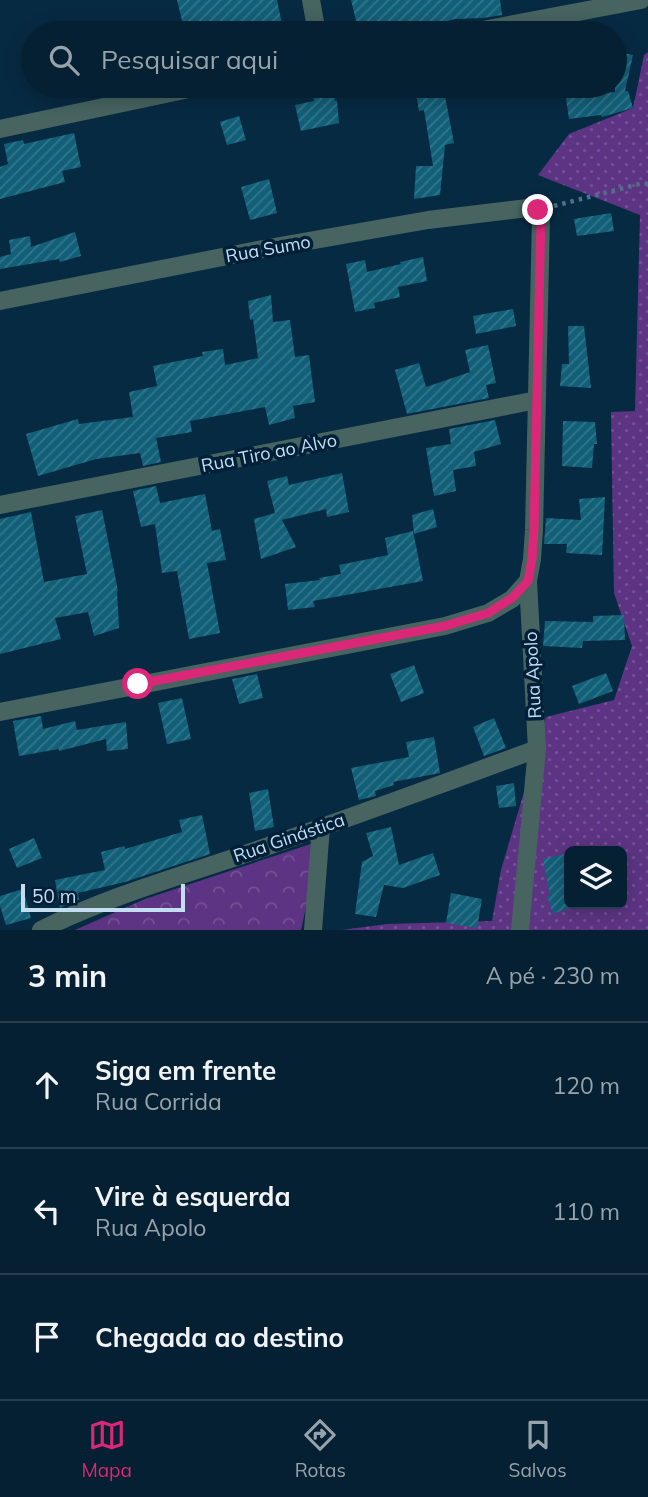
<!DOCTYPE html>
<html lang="pt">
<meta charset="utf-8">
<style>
:root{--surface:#052032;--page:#132d3e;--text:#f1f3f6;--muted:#97a3ac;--line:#263e4d;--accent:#db2777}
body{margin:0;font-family:Mulish,sans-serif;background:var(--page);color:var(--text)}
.controls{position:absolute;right:21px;bottom:21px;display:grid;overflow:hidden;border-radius:10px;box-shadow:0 4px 18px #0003}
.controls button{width:63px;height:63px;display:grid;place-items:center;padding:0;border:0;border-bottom:2px solid var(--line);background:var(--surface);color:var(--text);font:35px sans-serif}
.scale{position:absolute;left:21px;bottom:18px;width:164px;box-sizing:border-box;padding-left:7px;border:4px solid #c5ddf1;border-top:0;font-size:19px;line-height:24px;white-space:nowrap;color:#c5ddf1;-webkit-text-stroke:5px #002038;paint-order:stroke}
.stop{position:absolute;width:21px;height:21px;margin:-16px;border:5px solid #db2777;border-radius:50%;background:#fff}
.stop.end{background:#db2777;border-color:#fff;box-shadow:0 2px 7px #0008}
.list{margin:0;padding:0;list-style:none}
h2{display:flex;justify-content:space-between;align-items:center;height:91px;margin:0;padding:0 28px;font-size:30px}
h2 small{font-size:23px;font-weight:400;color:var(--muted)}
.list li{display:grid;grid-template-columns:46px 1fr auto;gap:21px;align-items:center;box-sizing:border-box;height:126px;padding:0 28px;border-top:2px solid var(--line)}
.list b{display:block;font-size:26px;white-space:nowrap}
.list p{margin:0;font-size:23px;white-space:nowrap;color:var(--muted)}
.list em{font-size:23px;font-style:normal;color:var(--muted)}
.icon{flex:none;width:38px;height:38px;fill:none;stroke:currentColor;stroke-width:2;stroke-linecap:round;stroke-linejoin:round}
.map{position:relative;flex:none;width:648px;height:930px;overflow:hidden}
.search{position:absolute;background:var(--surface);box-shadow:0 4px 18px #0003;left:21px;right:21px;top:21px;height:77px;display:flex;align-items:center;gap:18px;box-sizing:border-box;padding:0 24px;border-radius:38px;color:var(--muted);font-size:26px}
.sheet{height:469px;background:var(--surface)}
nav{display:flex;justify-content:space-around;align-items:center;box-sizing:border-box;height:98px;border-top:2px solid var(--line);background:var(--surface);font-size:19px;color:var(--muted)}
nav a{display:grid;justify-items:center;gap:4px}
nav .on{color:var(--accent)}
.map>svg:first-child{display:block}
.grass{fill:url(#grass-dots);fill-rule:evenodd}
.forest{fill:url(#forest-crowns)}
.building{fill:url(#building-hatch)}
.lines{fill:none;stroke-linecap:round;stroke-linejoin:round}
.path{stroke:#517087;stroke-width:4.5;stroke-dasharray:3.5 5;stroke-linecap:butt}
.street{stroke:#476460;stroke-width:18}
.route{stroke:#db2777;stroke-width:9}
.labels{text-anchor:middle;stroke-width:7;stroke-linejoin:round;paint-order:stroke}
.street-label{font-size:18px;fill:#c5ddf1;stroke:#002038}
</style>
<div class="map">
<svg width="648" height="930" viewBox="0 0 648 930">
<defs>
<pattern id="grass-dots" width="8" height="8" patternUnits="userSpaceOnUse" patternTransform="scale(1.75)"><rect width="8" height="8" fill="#5d3483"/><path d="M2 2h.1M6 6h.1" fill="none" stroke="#735195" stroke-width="1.8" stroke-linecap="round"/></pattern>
<pattern id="forest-crowns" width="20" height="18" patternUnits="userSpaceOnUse" patternTransform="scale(1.75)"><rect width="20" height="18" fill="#5d3483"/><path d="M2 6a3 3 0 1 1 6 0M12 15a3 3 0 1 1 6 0" fill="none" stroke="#735195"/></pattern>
<pattern id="building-hatch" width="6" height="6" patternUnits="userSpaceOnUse" patternTransform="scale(1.75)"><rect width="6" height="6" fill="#125f78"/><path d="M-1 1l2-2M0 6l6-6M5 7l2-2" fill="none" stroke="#33768c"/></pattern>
</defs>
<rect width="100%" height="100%" fill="#072a43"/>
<!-- grass -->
<path class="grass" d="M648 52V930H342L387 924 492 921 501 870 546 717 614 700 632 646 614 593 611 412 635 411 640 215 538 175 569 134 633 108 644 55ZM569 851H622V904H569Z"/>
<!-- forest -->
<path class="forest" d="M320 841 301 930H75L145 899Z"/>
<!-- building -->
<path class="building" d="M177 0H277L284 33H185Z
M351 0H500L502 15 483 18 455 19 436 24V21L399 26 400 30 387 33H359Z
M615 51 633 55 625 91H628L633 108 602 117 601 115 569 119 566 98 615 92Z
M312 86H333L335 101 337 100 339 123 301 131 295 105 314 101Z
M415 86H443L454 143 445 145 440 195 414 199 416 166H433L424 110 419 111Z
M239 116 246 140 227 145 220 122Z
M74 133 81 167 62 171 65 182 0 199V167L8 164 4 144 23 140 24 144Z
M269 179 277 213 250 220 241 187Z
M611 213 614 231 577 236 574 219Z
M75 232 81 256 60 262 59 259 0 269V257L11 254 9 240 30 236 31 247Z
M423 257 427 281 398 287 400 297 374 303 375 308 355 312 346 264 365 260 367 272 401 264 400 262Z
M271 295 273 322 290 320 295 357 309 355 315 402 293 406 295 418 269 425 265 407 190 421 192 432 156 438 161 462 143 466 140 453 96 459 38 476 26 434 78 419 79 424 133 417 129 392 157 386 153 366 203 356 202 352 223 349 225 365 258 358 253 319 250 320 248 301Z
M513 309 516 326 476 334 473 316Z
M568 326H584L591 388 560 386 562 364H569Z
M488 345 496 383 486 385 489 398 407 414 395 370 419 363 426 387 470 372 465 350Z
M495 420 501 444 474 452 476 466 453 470 456 491 434 496 426 448 451 444 449 429Z
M563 421 595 422 597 444H594L592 468 562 466Z
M342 473 349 512 327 517 326 509 282 520 296 547 261 559 254 519 275 513 267 481 287 476 289 485Z
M156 486 160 503 205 494 212 531 220 529 226 560 207 563 220 633 189 639 177 571 162 573 155 524 141 527 133 491Z
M605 497 602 555 566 553 567 544H544L546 518 581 520 579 499Z
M433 509 437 527 414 534 412 515Z
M102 510 118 591H117L119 628 94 636 88 612 55 618 61 639 0 654V519L31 512 44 582 87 574 75 516Z
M413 531 423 581 313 601 315 607 288 610 285 584 320 580 319 578 341 574 339 565 388 555 385 538Z
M624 615 625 640 583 641 582 648 543 646 545 621 593 622V616Z
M414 665 424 693 401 702 390 674Z
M606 673 613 691 579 704 572 686Z
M257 674 263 698 239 704 232 679Z
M182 698 191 739 167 744 158 703Z
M41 716 43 729 75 721 77 730 126 722 128 749 107 751 106 739 59 751V749L19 756 13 721Z
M494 718 506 748 484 756 473 727Z
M434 737 440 773 393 782 394 785 375 791 376 796 359 800 351 768 409 757 406 742Z
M514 783 516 806 499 808 496 786Z
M268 789 274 827 255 831 249 793Z
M202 815 210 854 125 882 78 893 79 900 60 908 55 880 105 870 101 852 125 846V849L182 832 179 820Z
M391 827 399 865 433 853 440 875 403 888 384 885 376 917 355 914 362 862 373 856 366 833Z
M34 838 42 858 17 868 9 849Z
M569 853V908L553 914 547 896 550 895 543 859Z
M23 889 31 918 6 925 0 906V896Z
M451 893 482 899 477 928 446 923Z"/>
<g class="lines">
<!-- path -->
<path class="path" d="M554 206 643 183 648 184"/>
<!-- street -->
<path class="street" d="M311 0 317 33
M467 33 641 0
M0 129 203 86
M0 301 263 249 428 220 528 208 538 210 541 217 534 530 532 559 528 581 537 749 520 930
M0 505 537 400
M0 712 445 626 488 613 512 599 528 581
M41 930C108 896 181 876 251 852 347 819 442 784 537 749
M313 930 321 827"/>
</g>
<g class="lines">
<!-- route -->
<path class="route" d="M138 684 445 626 488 613 512 598 528 581 532 559 534 530 541 217 538 210"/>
</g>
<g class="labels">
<!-- street labels -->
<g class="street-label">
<text transform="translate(268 249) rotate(-10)" y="6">Rua Sumo</text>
<text transform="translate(269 453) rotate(-11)" y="6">Rua Tiro ao Alvo</text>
<text transform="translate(533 675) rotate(-93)" y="6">Rua Apolo</text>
<text transform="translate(289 838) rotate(-19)" y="6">Rua Ginástica</text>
</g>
</g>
</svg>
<div class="controls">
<button><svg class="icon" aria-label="layers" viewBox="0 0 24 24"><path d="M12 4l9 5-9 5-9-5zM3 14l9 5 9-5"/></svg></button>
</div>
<div class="scale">50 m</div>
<div class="stop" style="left:138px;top:684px"></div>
<div class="stop end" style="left:538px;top:210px"></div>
<div class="search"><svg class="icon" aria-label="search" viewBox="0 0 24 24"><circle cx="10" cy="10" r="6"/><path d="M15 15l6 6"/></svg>Pesquisar aqui</div>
</div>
<section class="sheet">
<h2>3 min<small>A pé · 230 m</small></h2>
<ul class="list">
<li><svg class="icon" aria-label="ahead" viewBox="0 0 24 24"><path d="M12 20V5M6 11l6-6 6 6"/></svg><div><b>Siga em frente</b><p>Rua Corrida</p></div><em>120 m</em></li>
<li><svg class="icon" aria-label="left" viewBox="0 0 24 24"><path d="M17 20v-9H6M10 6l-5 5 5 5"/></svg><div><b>Vire à esquerda</b><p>Rua Apolo</p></div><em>110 m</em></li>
<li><svg class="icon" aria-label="arrive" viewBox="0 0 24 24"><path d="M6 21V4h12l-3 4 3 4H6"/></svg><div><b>Chegada ao destino</b></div></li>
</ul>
</section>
<nav>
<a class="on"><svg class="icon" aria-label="map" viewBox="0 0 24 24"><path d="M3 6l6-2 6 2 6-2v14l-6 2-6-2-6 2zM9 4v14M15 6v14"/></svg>Mapa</a>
<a><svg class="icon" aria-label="directions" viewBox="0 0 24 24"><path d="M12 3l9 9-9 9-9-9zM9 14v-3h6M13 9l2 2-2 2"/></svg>Rotas</a>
<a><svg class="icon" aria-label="saved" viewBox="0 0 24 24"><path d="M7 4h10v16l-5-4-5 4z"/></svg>Salvos</a>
</nav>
